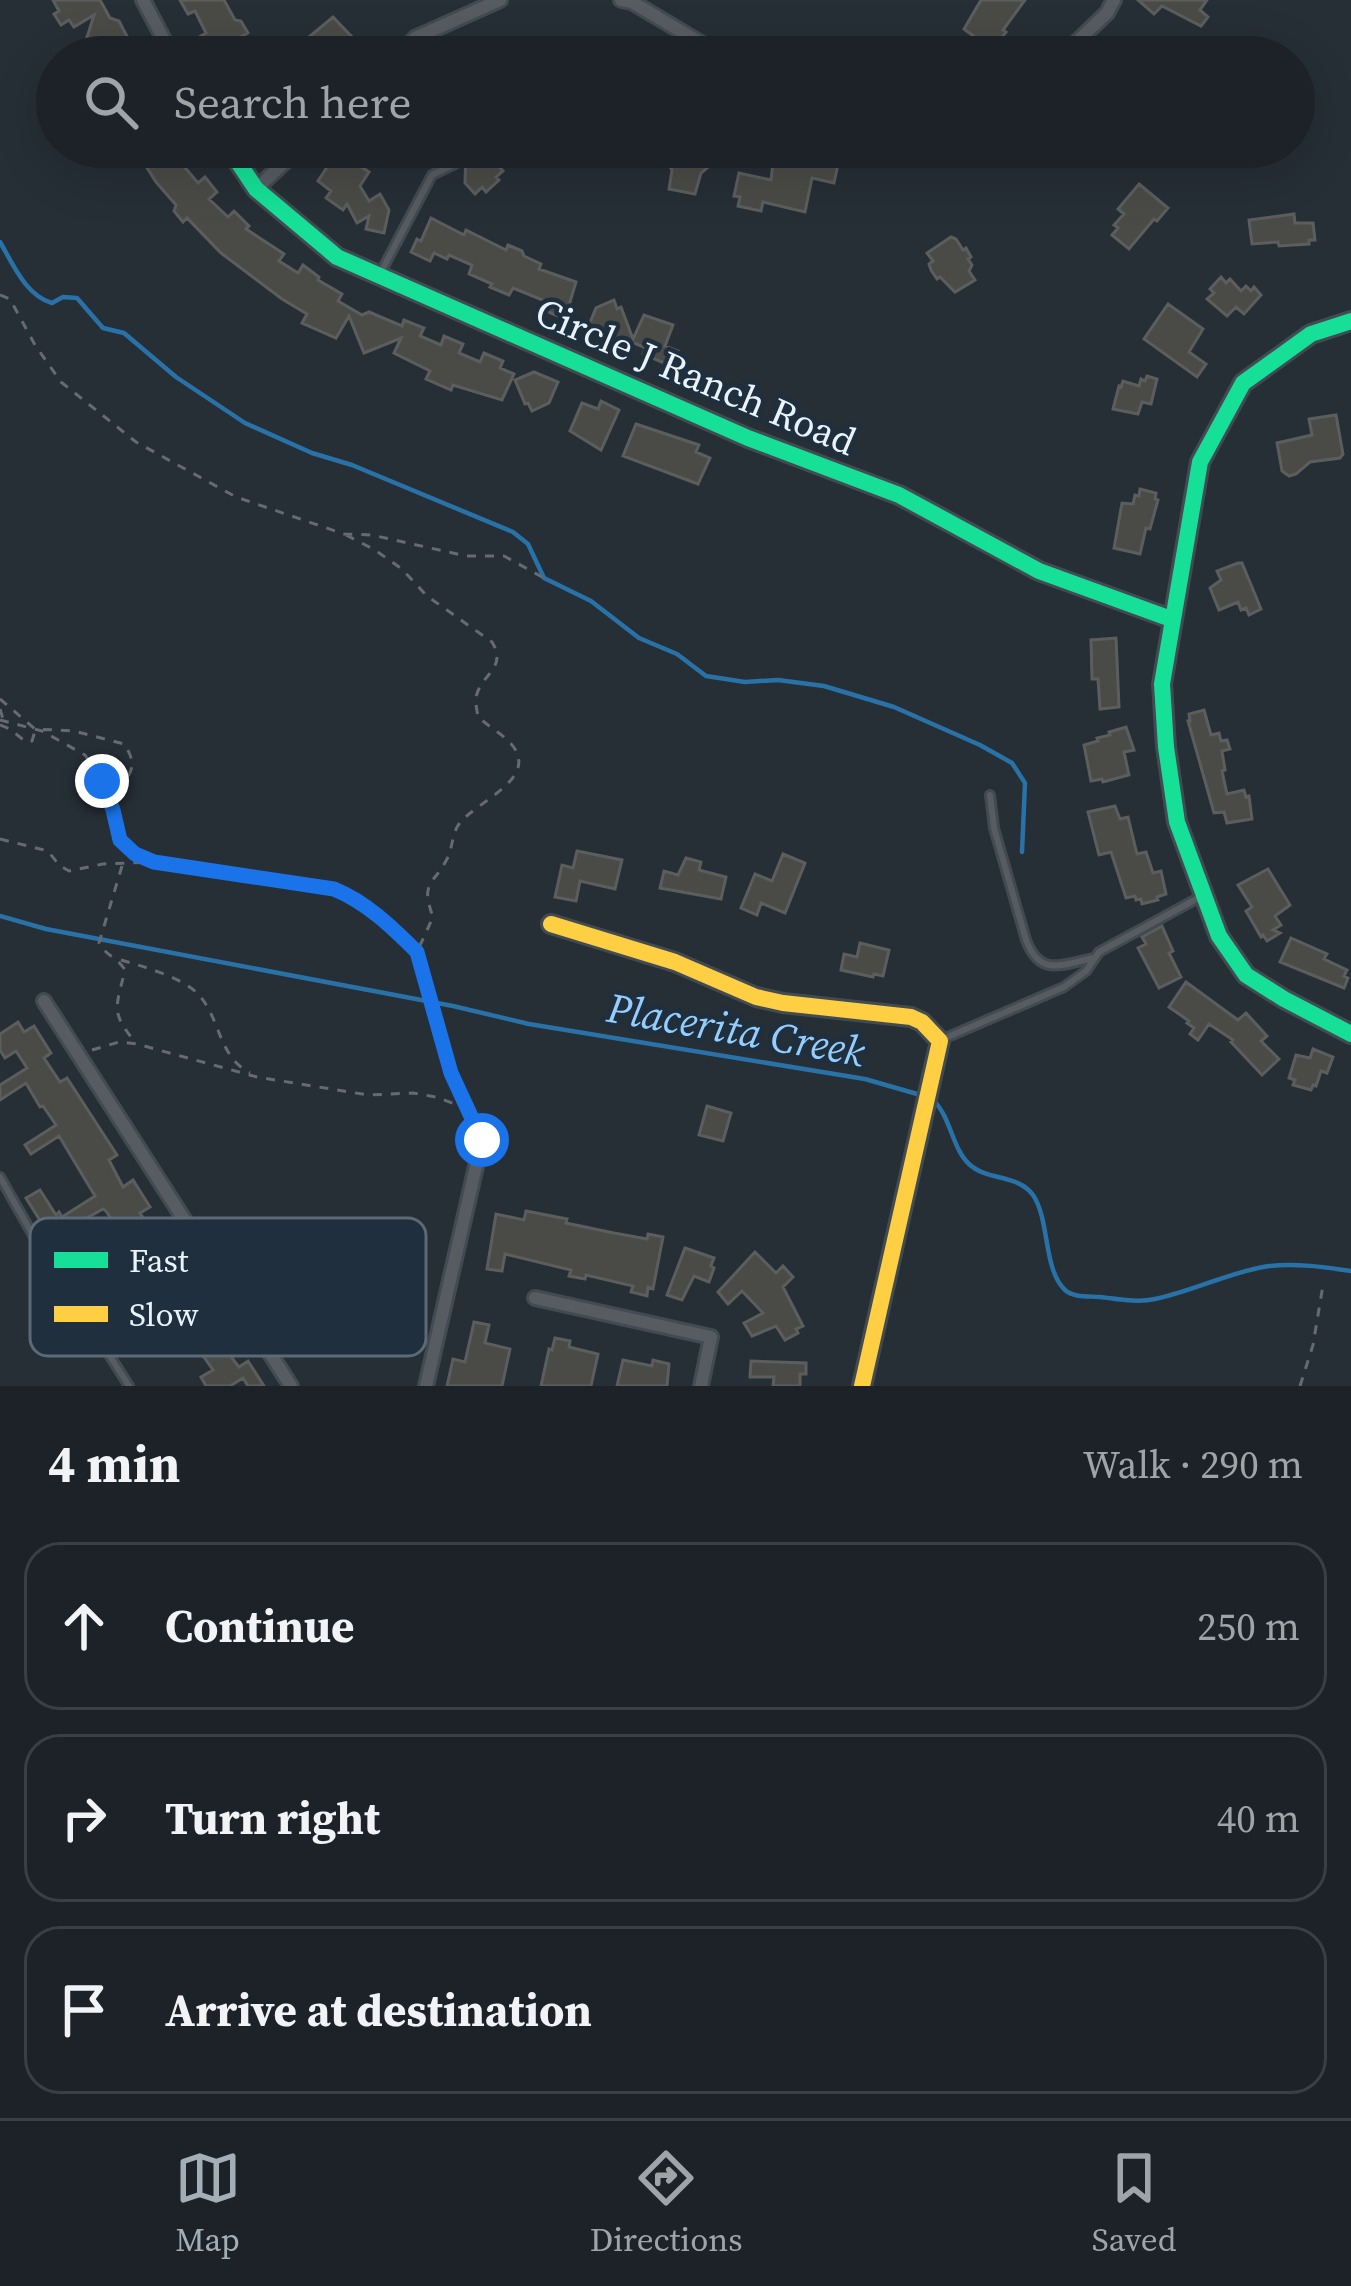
<!DOCTYPE html>
<meta charset="utf-8">
<style>
:root{--surface:#1c2228;--page:#292f34;--text:#f1f3f6;--muted:#a0a4a8;--line:#3a3f45;--accent:#a4aeb7}
body{margin:0;font-family:"Source Serif 4",serif;background:var(--page);color:var(--text)}
.stop{position:absolute;width:36px;height:36px;margin:-27px;border:9px solid #1a73e8;border-radius:50%;background:#fff}
.stop.end{background:#1a73e8;border-color:#fff;box-shadow:0 3px 12px #0008}
.list{margin:0;padding:0;list-style:none}
h2{display:flex;justify-content:space-between;align-items:center;height:156px;margin:0;padding:0 48px;font-size:51px}
h2 small{font-size:39px;font-weight:400;color:var(--muted)}
.list li{display:grid;grid-template-columns:78px 1fr auto;gap:36px;align-items:center;box-sizing:border-box;height:168px;margin:0 24px 24px;padding:0 24px;border:3px solid var(--line);border-radius:36px}
.list b{display:block;font-size:45px;white-space:nowrap}
.list em{font-size:39px;font-style:normal;color:var(--muted)}
.icon{flex:none;width:66px;height:66px;fill:none;stroke:currentColor;stroke-width:2;stroke-linecap:round;stroke-linejoin:round}
.map{position:relative;flex:none;width:1351px;height:1386px;overflow:hidden}
.search{position:absolute;background:var(--surface);box-shadow:0 12px 48px #0002;left:36px;right:36px;top:36px;height:132px;display:flex;align-items:center;gap:30px;box-sizing:border-box;padding:0 42px;border-radius:66px;color:var(--muted);font-size:45px}
.sheet{height:732px;background:var(--surface)}
nav{display:flex;justify-content:space-around;align-items:center;box-sizing:border-box;height:168px;border-top:3px solid var(--line);background:var(--surface);font-size:33px;color:var(--muted)}
nav a{display:grid;justify-items:center;gap:6px}
nav .on{color:var(--accent)}
.map>svg:first-child{display:block}
.lines{fill:none;stroke-linecap:round;stroke-linejoin:round}
.stream{stroke:#2972a8;stroke-width:4.5}
.building{fill:#4a4b46;stroke:#5c5e5e;stroke-width:3}
.lane-casing{stroke:#434b52;stroke-width:12}
.street-casing{stroke:#434b52;stroke-width:18}
.fast-casing{stroke:#434b52;stroke-width:22}
.slow-casing{stroke:#434b52;stroke-width:22}
.path{stroke:#666b71;stroke-width:3;stroke-dasharray:9 9;stroke-linecap:butt}
.lane{stroke:#565c62;stroke-width:6}
.street{stroke:#565c62;stroke-width:12}
.fast{stroke:#16e098;stroke-width:16}
.slow{stroke:#ffcf43;stroke-width:16}
.route{stroke:#1a73e8;stroke-width:15}
.labels{text-anchor:middle;stroke-width:9;stroke-linejoin:round;paint-order:stroke}
.street-label{font-size:39px;fill:#e8f3fc;stroke:#1f2f3d}
.water-label{font-size:42px;font-style:italic;fill:#95cdfd;stroke:#1f2f3d}
.key{fill:#1f2f3d;stroke:#5b6a76;stroke-width:3}
.key-label{font-size:33px;fill:#e8f3fc}
</style>
<div class="map">
<svg width="1351" height="1386" viewBox="0 0 1351 1386">
<rect width="100%" height="100%" fill="#262e36"/>
<g class="lines">
<!-- stream -->
<path class="stream" d="M0 242C13 264 26 296 52 303L63 297 77 298 103 328 124 333 176 377 245 423 312 453 352 465 513 532 528 544 544 578 591 601 639 638 677 654 706 676 745 682 778 680 824 686 894 707 980 745 1012 763 1025 783 1022 852
M0 916 46 929 453 1006 529 1024 865 1079 924 1096
M934 1101C951 1118 952 1148 969 1164 987 1181 1018 1174 1033 1195 1050 1220 1043 1269 1065 1290 1074 1298 1089 1296 1100 1297 1118 1299 1137 1303 1155 1299 1194 1291 1229 1272 1269 1266 1296 1263 1324 1267 1351 1271"/>
</g>
<!-- building -->
<path class="building" d="M53 0H100L110 18 119 21 131 44 128 45 134 57H116L84 47 94 15 74 27 69 20 61 25 54 14 59 11Z
M180 0H224L235 20 241 21 248 33 227 44 260 57H209L199 37 206 33 195 11 188 14Z
M981 0H1025L1003 30 1006 32 992 50 964 29Z
M1138 0H1207L1200 10 1208 17 1201 26 1162 6 1154 14Z
M333 17 353 38 342 49 349 57H326L309 37Z
M134 147H177L186 162 182 164 198 183 205 177 217 192 209 199 228 217 234 211 249 226 246 229 284 254 279 261 298 273 303 265 319 277 318 280 342 294 338 301 362 315 369 312 402 326 404 320 424 328 420 336 441 345 444 336 463 344 459 353 480 362 484 353 503 361 500 368 514 374 502 400 453 385 451 390 426 379 430 371 394 353 401 338 364 353 349 316 336 338 302 323 307 314 282 299 221 253 187 218 183 222 174 211 176 205 156 182Z
M656 147H687L696 154 706 147H732L701 173 695 194 669 189 672 170Z
M780 150 839 160 834 183 812 178 805 212 763 202 761 211 738 206 740 197 734 196 739 173 771 180 774 154Z
M466 151 485 152 503 171 496 177 499 180 486 192 482 187 475 194 465 183Z
M335 155 343 160 345 156 369 172 360 186 369 201 380 194 389 210 384 233 366 229 369 216 357 223 347 204 343 210 326 198 331 191 318 181Z
M1139 184 1168 208 1157 221 1154 219 1129 249 1112 235 1118 228 1114 225 1124 214 1118 209Z
M1294 214 1295 223H1313L1315 240H1309V244L1279 246 1278 242 1252 244 1249 220Z
M431 218 464 235 466 230 506 250 508 245 522 251 524 256 541 264 539 269 576 282 565 319 546 311 550 303 513 288 509 295 490 287 492 284 469 274 472 265 449 255 447 259 434 253 430 261 411 252 417 239 421 241Z
M951 237 956 239 963 250 966 248 971 257 968 259 972 265 969 271 975 280 955 292 940 277 937 279 931 270 929 264 933 261 927 253Z
M1221 277 1226 283 1230 279 1241 291 1246 286 1251 291 1254 287 1261 295 1244 314 1236 307 1227 316 1207 299 1214 293 1210 289Z
M614 300 617 309 621 307 633 339 644 315 673 325 665 346 678 351 671 366 643 354 646 348 620 337 612 340 587 330 596 308Z
M1168 304 1203 329 1189 352 1206 364 1197 377 1144 339Z
M534 372 558 382 549 403 532 411 528 403 525 404 515 380Z
M1147 376 1157 379 1151 404 1142 402 1138 414 1113 409 1119 386 1121 387 1123 381 1139 386 1141 379 1145 381Z
M601 401 619 410 601 450 570 431 582 403 598 409Z
M1336 415 1343 454 1340 458 1310 462 1296 474 1289 476 1282 471 1277 443 1312 435 1309 419Z
M636 424 699 445 696 452 710 458 698 484 623 456Z
M1140 489 1156 493 1155 499 1158 500 1150 529 1146 528 1140 554 1114 548 1122 503 1133 504 1135 495 1139 496Z
M1238 563H1242L1261 609 1249 615 1246 608 1241 610 1238 602 1219 610 1210 588 1221 580 1217 571Z
M1116 638 1119 707 1100 709 1098 679H1092L1091 640Z
M1204 710 1211 735 1219 733 1221 741 1227 740 1230 749 1222 751 1225 770 1222 771 1227 794 1244 790 1246 797 1249 796 1252 819 1227 823 1224 812 1214 813 1188 721H1190L1189 714Z
M1126 727 1134 750 1124 752 1129 775 1103 782 1102 779 1091 781 1084 745 1098 741 1097 738 1110 735 1109 732Z
M1115 806 1120 819 1128 817 1137 854 1146 852 1153 873 1161 871 1166 894 1157 897 1158 900 1142 904 1141 899 1136 900 1135 896 1126 898 1111 852 1099 855 1088 812Z
M577 851 622 860 615 889 580 881 576 901 555 897 562 865 573 868Z
M783 854 805 863 785 913 761 903 757 915 741 908 755 874 772 881Z
M686 858 701 862 699 870 726 877 721 899 660 888 664 871 678 875Z
M1268 869 1290 905 1275 916 1281 925 1273 930 1280 933 1267 941 1263 935 1261 937 1246 911 1252 907 1238 885Z
M1162 926 1173 951 1169 953 1181 977 1159 988 1138 948 1146 944 1142 937Z
M1291 938 1327 954 1324 959 1347 970 1344 976 1348 978 1344 988 1280 962Z
M860 943 889 950 883 976 874 974 873 977 841 970 844 954 857 957Z
M1186 982 1238 1020 1246 1013 1267 1036 1261 1041 1279 1059 1262 1075 1231 1042 1233 1040 1209 1024 1198 1040 1190 1034 1194 1028 1187 1023 1189 1021 1169 1007Z
M18 1022 24 1032 34 1026 51 1053 44 1058 60 1082 67 1078 117 1155 109 1160 123 1187 133 1180 150 1207 140 1213 156 1238 165 1232 182 1258 174 1263 178 1269 176 1270 189 1290 199 1284 233 1336 222 1343 235 1362 239 1367 248 1361 264 1386H248L243 1378 230 1386H206L201 1377 213 1370 204 1357 208 1354 197 1337 169 1355 163 1346 187 1330 175 1311 169 1315 154 1292 135 1304 152 1332 130 1347 124 1338 131 1333 122 1319 126 1316 117 1303 154 1279 147 1268 151 1265 139 1246 123 1257 117 1248 126 1242 106 1211 103 1209 51 1238 26 1198 40 1190 56 1215 59 1212 62 1217 95 1196 59 1136 31 1154 25 1145 56 1125 43 1106 40 1107 26 1083 0 1100V1085L27 1068 16 1051 5 1058 0 1050V1034Z
M1313 1049 1333 1057 1327 1073 1321 1071 1316 1086 1313 1085 1311 1090 1293 1085 1295 1080 1289 1078 1296 1055 1310 1058Z
M707 1106 731 1113 723 1141 699 1135Z
M526 1211 567 1219 566 1223 614 1233 647 1239 648 1234 663 1237 653 1289 648 1287 647 1296 631 1292 633 1286 586 1275 585 1279 569 1276 571 1270 505 1254 502 1271 487 1269 496 1214 524 1220Z
M685 1248 714 1258 711 1266 714 1268 709 1282 694 1276 682 1300 667 1295Z
M755 1252 776 1273 783 1266 793 1277 783 1287 803 1326 796 1329 798 1333 785 1340 776 1326 752 1336 744 1323 763 1313 742 1291 728 1304 718 1292Z
M474 1322 489 1325 485 1343 510 1349 502 1386H447L453 1359 465 1362Z
M555 1338 570 1341 569 1347 598 1354 591 1386H541L549 1349 552 1350Z
M623 1360 652 1366 653 1360 669 1364 667 1386H617Z
M751 1361 806 1363V1374H800V1386H773L774 1377H750Z"/>
<g class="lines">
<!-- lane casing -->
<g class="lane-casing">
<path id="lane" d="M381 272 432 175 455 164
M990 795 994 828 1026 940C1041 979 1063 963 1095 958
M943 1039 1064 987 1086 971 1099 952 1202 896
M0 1177 30 1230 129 1386"/>
</g>
<!-- street casing -->
<g class="street-casing">
<path id="street" d="M143 0 173 57
M621 0 632 2 724 57
M396 57 415 38 500 0
M1061 57 1107 13 1114 0
M256 189 301 147
M44 1001 291 1386
M535 1298 711 1337 701 1386
M426 1386 482 1140"/>
</g>
<!-- fast casing -->
<g class="fast-casing">
<path id="fast" d="M228 147 256 189 337 257 748 438 899 495 1039 571 1171 619
M1351 321 1311 334 1243 383 1200 462 1162 684 1166 747 1177 822 1219 936 1246 975 1284 999 1351 1034"/>
</g>
<!-- slow casing -->
<g class="slow-casing">
<path id="slow" d="M551 924 675 962 756 997 783 1003 911 1017 922 1022 940 1041 862 1386"/>
</g>
<!-- path -->
<path class="path" d="M0 295 10 299 35 345 61 382 136 442 236 497 344 534 372 535 466 556H504L544 578
M346 535 375 550 402 569 427 596 492 642C508 668 481 674 476 697 475 703 477 710 478 717 490 728 514 740 518 756 526 784 474 804 459 824 452 833 453 847 447 859 433 886 420 881 433 917L417 952
M0 699 35 729 74 731 124 744C135 760 135 771 121 785H112L104 782
M0 709 3 719
M0 720 42 731 85 755 104 783 120 840 135 854 152 861
M0 725 10 729 26 742 32 741 35 731
M0 839 48 851 59 865 69 871 103 864 154 862 334 889 356 897 417 952 451 1073 476 1127
M122 866 99 943C105 955 118 958 125 970 116 1008 110 1012 136 1043
M121 960C142 966 184 978 199 995 221 1020 218 1056 250 1073
M92 1050 119 1042 137 1044 257 1077 368 1095 413 1093 436 1097 468 1109
M1300 1386 1313 1345 1323 1285"/>
<!-- lane -->
<use href="#lane" class="lane"/>
<!-- street -->
<use href="#street" class="street"/>
<!-- fast -->
<use href="#fast" class="fast"/>
<!-- slow -->
<use href="#slow" class="slow"/>
</g>
<g class="lines">
<!-- route -->
<path class="route" d="M102 781 113 810 120 840 135 854 154 862 334 889C366 902 392 927 417 952L451 1073 482 1140"/>
</g>
<g class="labels">
<!-- street labels -->
<g class="street-label">
<text transform="translate(696 376) rotate(23)" y="14">Circle J Ranch Road</text>
</g>
<!-- water labels -->
<g class="water-label">
<text transform="translate(736 1029) rotate(10)" y="15">Placerita Creek</text>
</g>
</g>
<!-- legend -->
<rect x="30" y="1218" width="396" height="138" rx="18" class="key"/>
<rect x="54" y="1252" width="54" height="16" fill="#16e098"/>
<rect x="54" y="1306" width="54" height="16" fill="#ffcf43"/>
<g class="key-label">
<text x="129" y="1272">Fast</text>
<text x="129" y="1326">Slow</text>
</g>
</svg>
<div class="stop" style="left:482px;top:1140px"></div>
<div class="stop end" style="left:102px;top:781px"></div>
<div class="search"><svg class="icon" aria-label="search" viewBox="0 0 24 24"><circle cx="10" cy="10" r="6"/><path d="M15 15l6 6"/></svg>Search here</div>
</div>
<section class="sheet">
<h2>4 min<small>Walk · 290 m</small></h2>
<ul class="list">
<li><svg class="icon" aria-label="ahead" viewBox="0 0 24 24"><path d="M12 20V5M6 11l6-6 6 6"/></svg><div><b>Continue</b></div><em>250 m</em></li>
<li><svg class="icon" aria-label="right" viewBox="0 0 24 24"><path d="M7 20v-9h11M14 6l5 5-5 5"/></svg><div><b>Turn right</b></div><em>40 m</em></li>
<li><svg class="icon" aria-label="arrive" viewBox="0 0 24 24"><path d="M6 21V4h12l-3 4 3 4H6"/></svg><div><b>Arrive at destination</b></div></li>
</ul>
</section>
<nav>
<a class="on"><svg class="icon" aria-label="map" viewBox="0 0 24 24"><path d="M3 6l6-2 6 2 6-2v14l-6 2-6-2-6 2zM9 4v14M15 6v14"/></svg>Map</a>
<a><svg class="icon" aria-label="directions" viewBox="0 0 24 24"><path d="M12 3l9 9-9 9-9-9zM9 14v-3h6M13 9l2 2-2 2"/></svg>Directions</a>
<a><svg class="icon" aria-label="saved" viewBox="0 0 24 24"><path d="M7 4h10v16l-5-4-5 4z"/></svg>Saved</a>
</nav>
